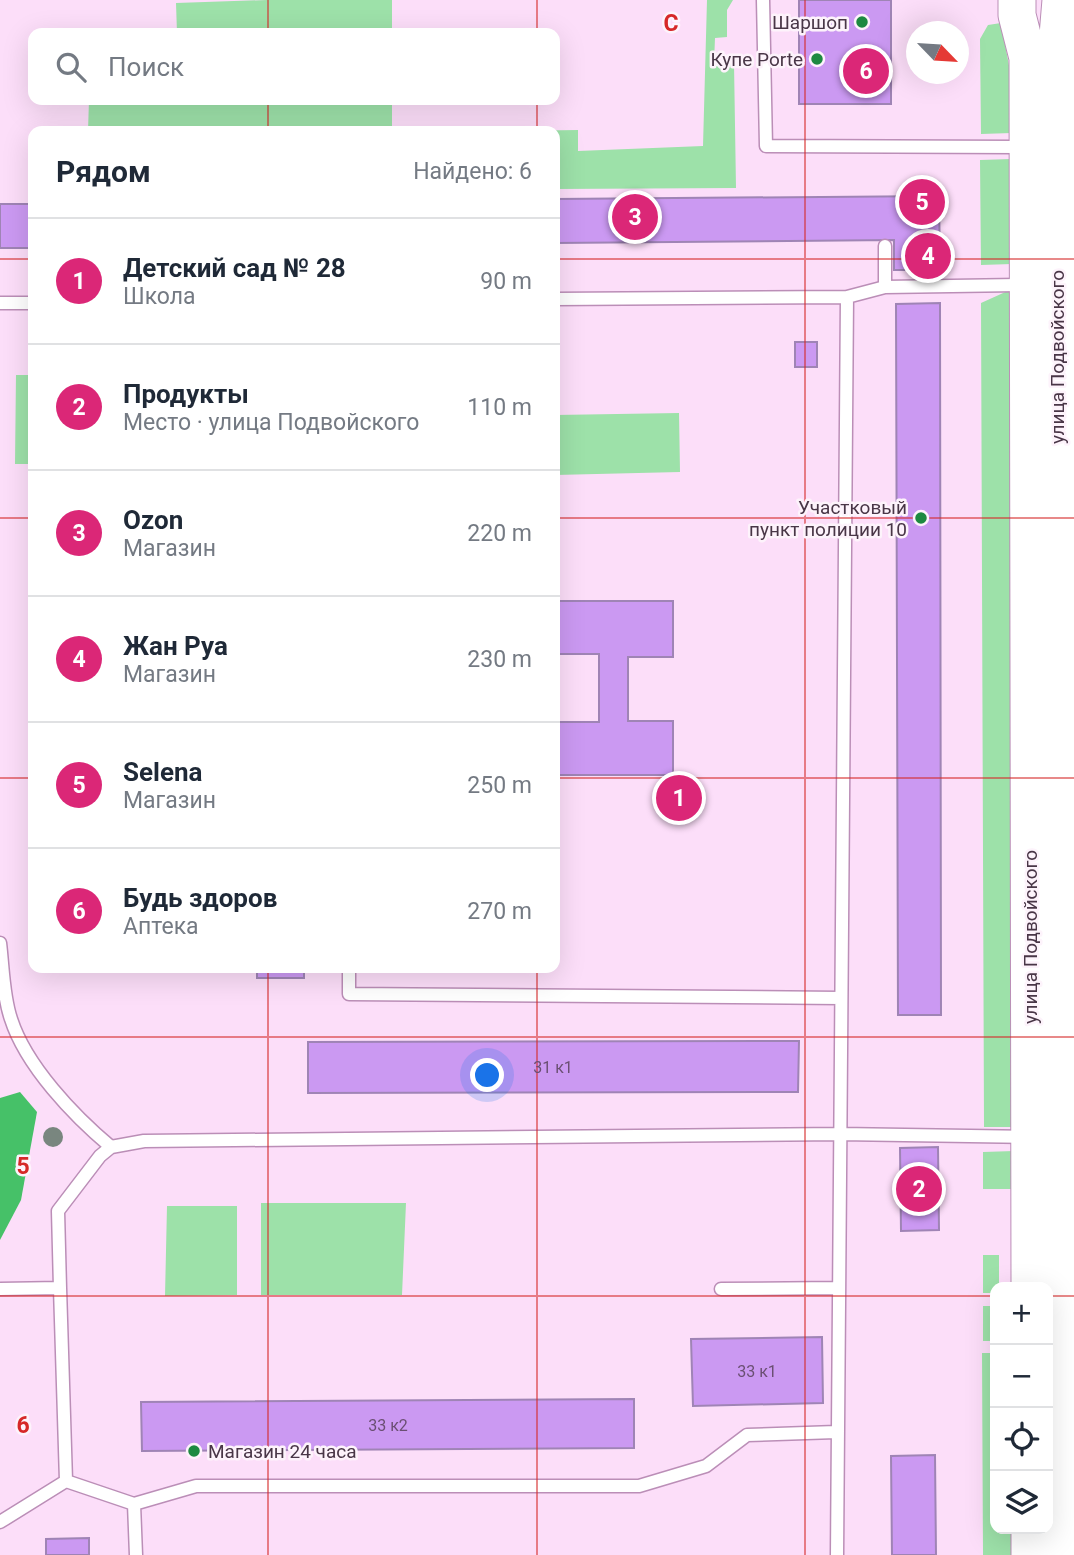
<!DOCTYPE html>
<html lang="ru">
<meta charset="utf-8">
<style>
:root{--surface:#fff;--page:#f2f2f3;--text:#1f2937;--muted:#747a83;--line:#e0e1e3;--accent:#db2777}
body{margin:0;font-family:Roboto,sans-serif;background:var(--page);color:var(--text)}
.controls{position:absolute;right:21px;bottom:21px;display:grid;overflow:hidden;border-radius:14px;box-shadow:0 7px 28px #0002}
.controls button{width:63px;height:63px;display:grid;place-items:center;padding:0;border:0;border-bottom:2px solid var(--line);background:var(--surface);color:var(--text);font:35px sans-serif}
.compass{position:absolute;left:906px;top:21px;width:63px;height:63px;border-radius:50%;background:var(--surface);box-shadow:0 7px 28px #0002;rotate:115deg}
.you{position:absolute;left:488px;top:1076px;width:24px;height:24px;margin:-18px;border:5px solid #fff;border-radius:50%;background:#1a73e8;box-shadow:0 0 0 10px #1a73e833}
.badge{display:grid;place-items:center;width:46px;height:46px;border-radius:50%;background:var(--accent);color:#fff;font-size:23px;font-weight:700}
.pin{position:absolute;translate:-50% -50%;border:4px solid #fff;box-shadow:0 2px 7px #0006}
.list{margin:0;padding:0;list-style:none}
h2{display:flex;justify-content:space-between;align-items:center;height:91px;margin:0;padding:0 28px;font-size:30px}
h2 small{font-size:23px;font-weight:400;color:var(--muted)}
.list li{display:grid;grid-template-columns:46px 1fr auto;gap:21px;align-items:center;box-sizing:border-box;height:126px;padding:0 28px;border-top:2px solid var(--line)}
.list b{display:block;font-size:26px;white-space:nowrap}
.list p{margin:0;font-size:23px;white-space:nowrap;color:var(--muted)}
.list em{font-size:23px;font-style:normal;color:var(--muted)}
.icon{flex:none;width:38px;height:38px;fill:none;stroke:currentColor;stroke-width:2;stroke-linecap:round;stroke-linejoin:round}
.map{position:relative;flex:none;width:1074px;height:1555px;overflow:hidden}
.search{position:absolute;background:var(--surface);box-shadow:0 7px 28px #0002;left:28px;top:28px;width:532px;height:77px;display:flex;align-items:center;gap:18px;box-sizing:border-box;padding:0 24px;border-radius:14px;color:var(--muted);font-size:26px}
.panel{position:absolute;background:var(--surface);box-shadow:0 7px 28px #0002;left:28px;top:126px;width:532px;height:847px;border-radius:14px}
.map>svg:first-child{display:block}
.green{fill:#9de1a9}
.forest{fill:#46c168}
.building{fill:#cb99f2;stroke:#9f84b5;stroke-width:2}
.lines{fill:none;stroke-linecap:round;stroke-linejoin:round}
.lane-casing{stroke:#bb8eb7;stroke-width:15}
.secondary-casing{stroke:#bb8eb7;stroke-width:39}
.lane{stroke:#fff;stroke-width:12}
.secondary{stroke:#fff;stroke-width:37}
.tree{fill:#79867f}
.grid{fill:none;stroke:#d62828;stroke-width:2;stroke-opacity:0.55}
.poi-dot{fill:#1d8941;stroke:#fdf3fb;stroke-width:2.5}
.labels{text-anchor:middle;stroke-width:5;stroke-linejoin:round;paint-order:stroke}
.number-label{font-size:16px;fill:#6a4f72}
.poi-label{font-size:19px;fill:#493647;stroke:#fdf3fb;text-anchor:end}
.street-label{font-size:19px;fill:#493647;stroke:#fdf3fb}
.grid-label{font-size:23px;text-anchor:middle;font-weight:bold;fill:#d62828;stroke:#fdf3fb;stroke-width:5;stroke-linejoin:round;paint-order:stroke}
</style>
<div class="map">
<svg width="1074" height="1555" viewBox="0 0 1074 1555">
<rect width="100%" height="100%" fill="#fcdef9"/>
<!-- green -->
<path class="green" d="M267 0H392V33H177L176 3Z
M707 0H733L727 10V37L715 38 714 63H734L736 188 555 189V131H510L578 130V151L703 146Z
M1001 23 1011 76 1012 133 981 134 980 39 988 25Z
M89 100H392V131H88Z
M1011 159 1012 264 981 265 980 160Z
M1012 289 1015 1127H984L981 303Z
M16 375H33V464H15Z
M679 413 680 472 555 475V415Z
M1014 1151V1189H983V1152Z
M261 1203H406L402 1295H261Z
M167 1206H237V1295L165 1296Z
M983 1255H999V1287H995V1293H983Z
M983 1306H995V1341H983Z
M982 1353H995V1529H1015V1555H983Z"/>
<!-- forest -->
<path class="forest" d="M20 1092 37 1112 21 1200 0 1240V1098Z"/>
<!-- building -->
<path class="building" d="M799 0H891V104H799Z
M939 196 940 270H894V240L555 243V199Z
M0 204H33V248H0Z
M940 303 941 1015H898L896 304Z
M795 342H817V367H795Z
M555 601H673V657H628V721H673V775H555V722H599V654H555Z
M257 968H304V978H257Z
M799 1041 798 1092 308 1093V1042Z
M938 1147 939 1230 901 1231 900 1148Z
M822 1337 823 1403 693 1406 691 1339Z
M634 1399V1448L142 1451 141 1402Z
M935 1455 936 1555H892L891 1456Z
M89 1538V1555H46V1539Z"/>
<g class="lines">
<!-- lane casing -->
<g class="lane-casing">
<path id="lane" d="M763 0 766 146 1026 147
M885 287V246
M555 299 847 297 885 287 1026 285
M0 303H33
M0 943C3 967 3 996 11 1019 26 1066 74 1116 111 1147
M349 968V994L841 998
M60 1288 66 1481 134 1504 136 1555
M0 1289 60 1288 58 1211 100 1156 111 1147 144 1141 840 1134 1027 1137
M721 1289 837 1288
M134 1504 196 1486H639L706 1466 747 1435 836 1432
M0 1522 66 1481
M837 1555 847 297"/>
</g>
<!-- secondary casing -->
<g class="secondary-casing">
<path id="secondary" d="M1017 0V15L1028 58 1030 1287
M1030 1555V1529
M1058 1555 1056 60 1061 0"/>
</g>
<!-- lane -->
<use href="#lane" class="lane"/>
<!-- secondary -->
<use href="#secondary" class="secondary"/>
</g>
<!-- trees -->
<circle class="tree" cx="53" cy="1137" r="10"/>
<!-- grid -->
<path class="grid" d="M268 0V33M537 0V33M805 0V1555M268 100V131M537 100V131M0 259H33M555 259H1074M0 518H33M555 518H1074M0 778H33M555 778H1074M268 968V1555M537 968V1555M0 1037H1074M0 1296H995M1048 1296H1074"/>
<!-- markers -->
<g class="poi-dot">
<circle cx="862" cy="22" r="7"/>
<circle cx="817" cy="59" r="7"/>
<circle cx="921" cy="518" r="7"/>
<circle cx="194" cy="1451" r="7"/>
</g>
<g class="labels">
<!-- number labels -->
<g class="number-label">
<text x="553" y="1073">31 к1</text>
<text x="757" y="1377">33 к1</text>
<text x="388" y="1431">33 к2</text>
</g>
<!-- poi labels -->
<g class="poi-label">
<text x="848" y="29">Шаршоп</text>
<text x="803" y="66">Купе Porte</text>
<text x="907" y="514">Участковый<tspan x="907" dy="22">пункт полиции 10</tspan></text>
<text x="208" y="1458" text-anchor="start">Магазин 24 часа</text>
</g>
<!-- street labels -->
<g class="street-label">
<text transform="translate(1057 357) rotate(-90)" y="7">улица Подвойского</text>
<text transform="translate(1030 937) rotate(-90)" y="7">улица Подвойского</text>
</g>
</g>
<g class="grid-label">
<text x="671" y="31">C</text>
<text x="23" y="1174">5</text>
<text x="23" y="1433">6</text>
</g>
</svg>
<div class="controls">
<button>+</button>
<button>−</button>
<button><svg class="icon" aria-label="locate" viewBox="0 0 24 24"><circle cx="12" cy="12" r="6"/><path d="M12 2v4M12 18v4M2 12h4M18 12h4"/></svg></button>
<button><svg class="icon" aria-label="layers" viewBox="0 0 24 24"><path d="M12 4l9 5-9 5-9-5zM3 14l9 5 9-5"/></svg></button>
</div>
<svg class="compass" viewBox="-18 -18 36 36"><path d="M0-13l5 13h-10z" fill="#e53935"/><path d="M0 13l5-13h-10z" fill="#747a83"/></svg>
<div class="you"></div>
<div class="pin badge" style="left:679px;top:798px">1</div>
<div class="pin badge" style="left:919px;top:1189px">2</div>
<div class="pin badge" style="left:635px;top:217px">3</div>
<div class="pin badge" style="left:928px;top:256px">4</div>
<div class="pin badge" style="left:922px;top:202px">5</div>
<div class="pin badge" style="left:866px;top:71px">6</div>
<div class="search"><svg class="icon" aria-label="search" viewBox="0 0 24 24"><circle cx="10" cy="10" r="6"/><path d="M15 15l6 6"/></svg>Поиск</div>
<section class="panel">
<h2>Рядом<small>Найдено: 6</small></h2>
<ul class="list">
<li><span class="badge">1</span><div><b>Детский сад № 28</b><p>Школа</p></div><em>90 m</em></li>
<li><span class="badge">2</span><div><b>Продукты</b><p>Место · улица Подвойского</p></div><em>110 m</em></li>
<li><span class="badge">3</span><div><b>Ozon</b><p>Магазин</p></div><em>220 m</em></li>
<li><span class="badge">4</span><div><b>Жан Руа</b><p>Магазин</p></div><em>230 m</em></li>
<li><span class="badge">5</span><div><b>Selena</b><p>Магазин</p></div><em>250 m</em></li>
<li><span class="badge">6</span><div><b>Будь здоров</b><p>Аптека</p></div><em>270 m</em></li>
</ul>
</section>
</div>
